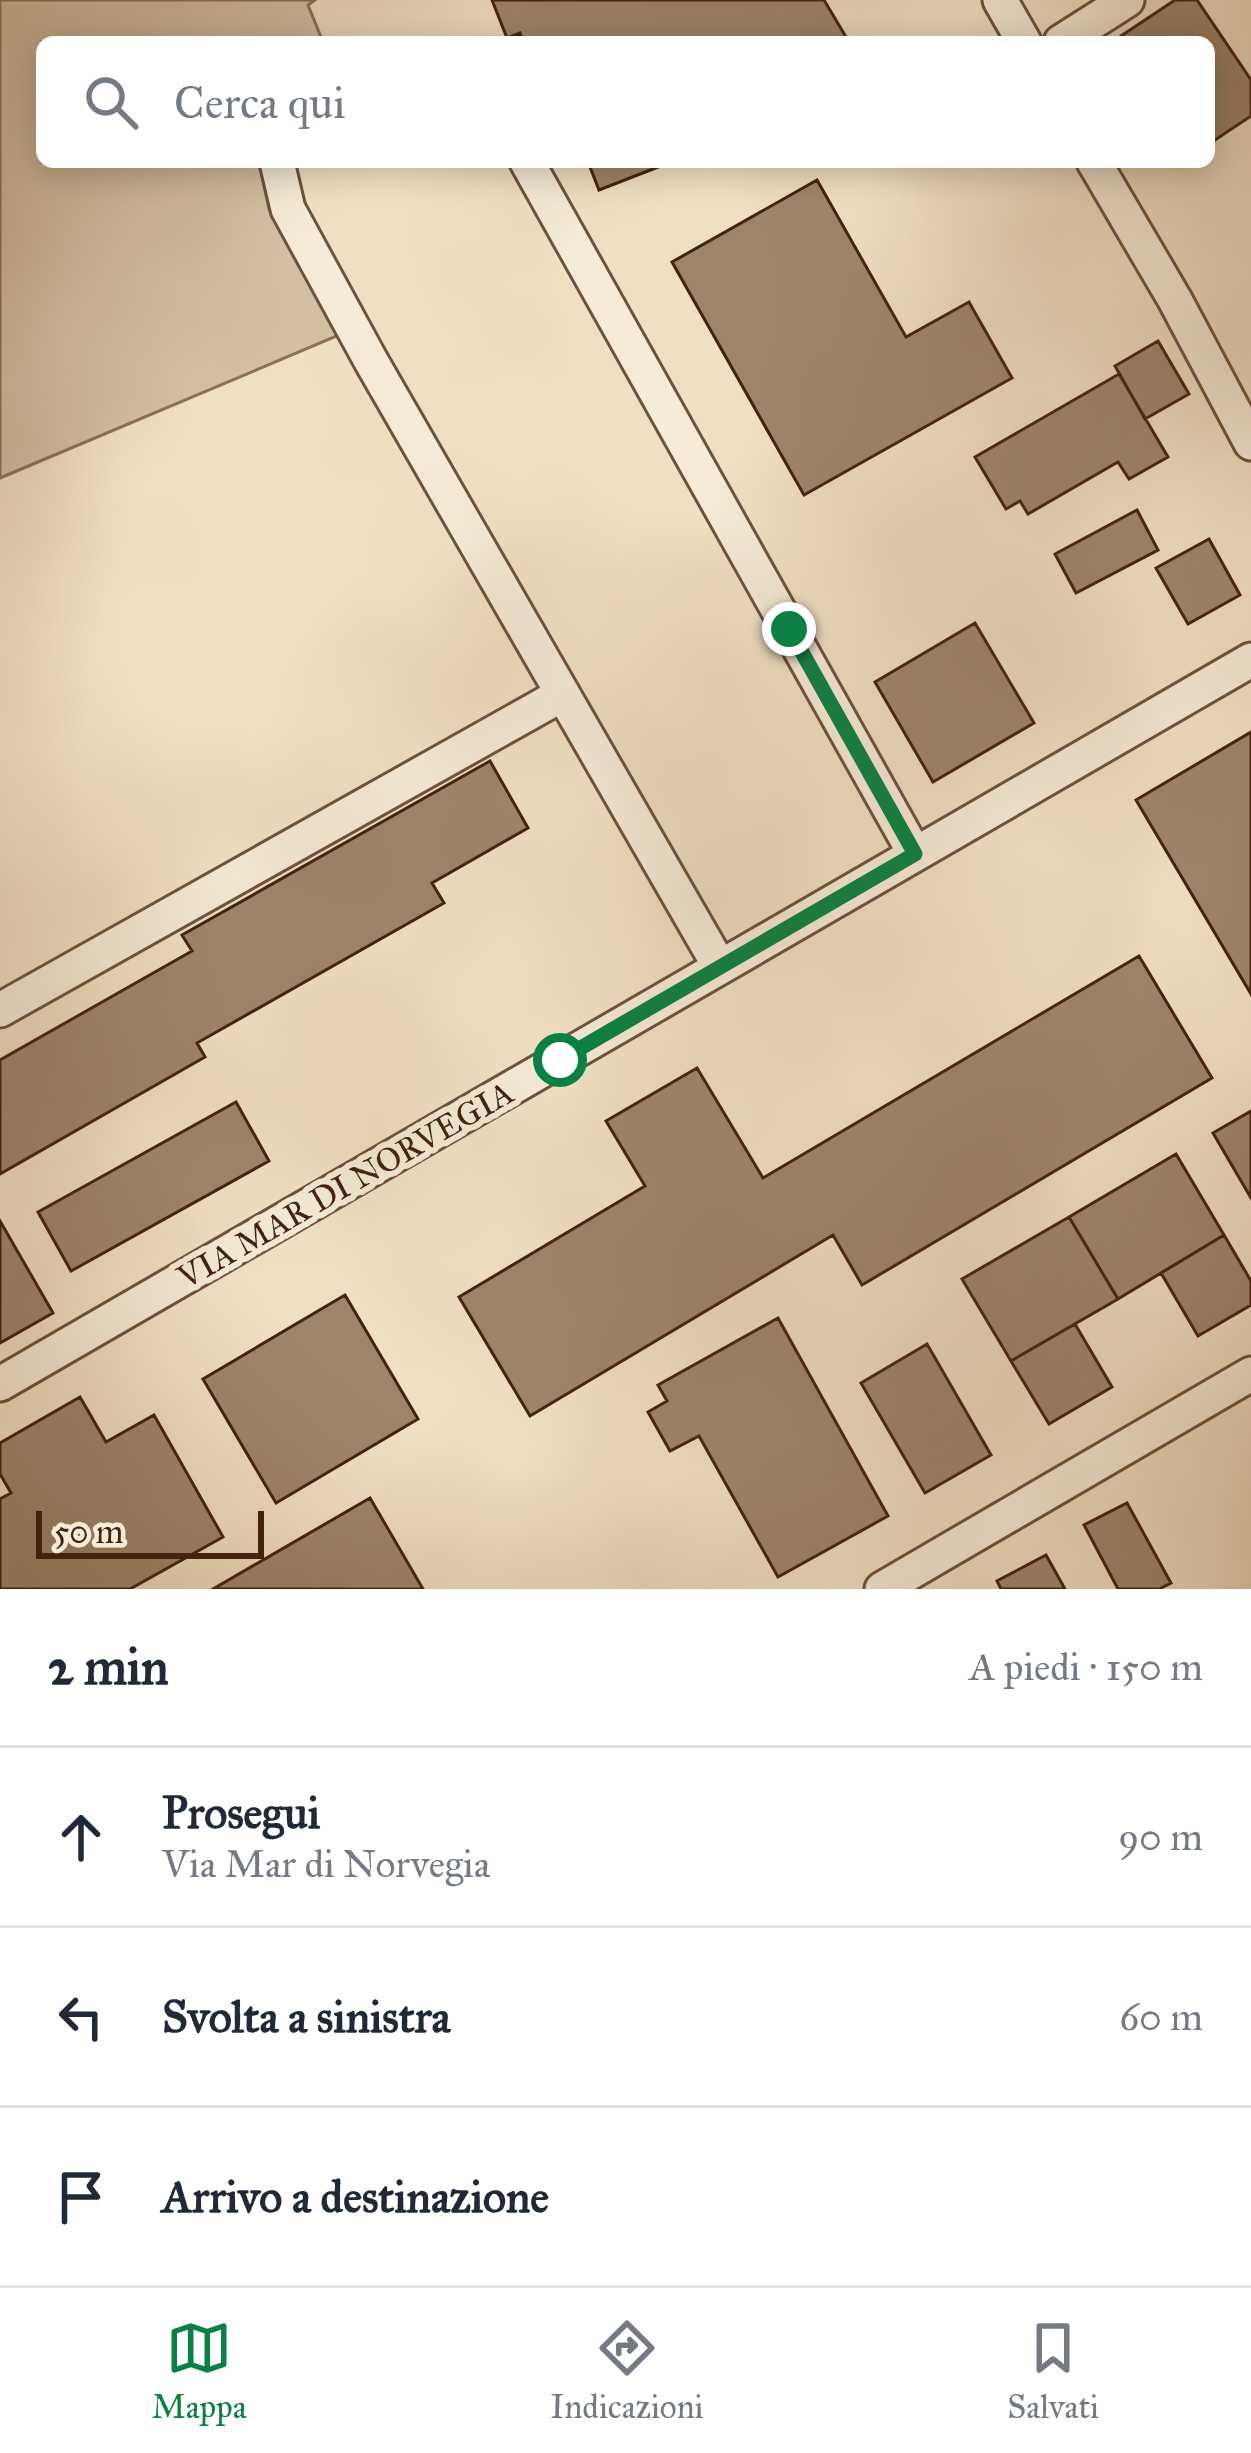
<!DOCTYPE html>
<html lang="it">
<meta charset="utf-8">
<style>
:root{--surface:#fff;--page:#f2f2f3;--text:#1f2937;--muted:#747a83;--line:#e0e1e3;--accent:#0b8043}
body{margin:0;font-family:"IM FELL Great Primer",serif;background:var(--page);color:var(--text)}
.scale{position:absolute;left:36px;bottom:30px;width:228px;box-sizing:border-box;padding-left:12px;border:6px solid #43220e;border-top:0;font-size:33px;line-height:42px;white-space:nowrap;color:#43220e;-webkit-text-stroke:9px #f5ebd8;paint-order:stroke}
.stop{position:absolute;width:36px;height:36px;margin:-27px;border:9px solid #0b8043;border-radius:50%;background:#fff}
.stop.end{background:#0b8043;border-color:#fff;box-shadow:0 3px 12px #0008}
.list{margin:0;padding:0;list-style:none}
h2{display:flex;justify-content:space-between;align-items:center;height:156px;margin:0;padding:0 48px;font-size:51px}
h2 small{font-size:39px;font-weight:400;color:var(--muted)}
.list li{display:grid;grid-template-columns:78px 1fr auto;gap:36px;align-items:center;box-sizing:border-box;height:180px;padding:0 48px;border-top:3px solid var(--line)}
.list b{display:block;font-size:45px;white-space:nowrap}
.list p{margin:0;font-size:39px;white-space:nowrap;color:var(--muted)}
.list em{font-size:39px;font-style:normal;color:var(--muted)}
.icon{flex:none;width:66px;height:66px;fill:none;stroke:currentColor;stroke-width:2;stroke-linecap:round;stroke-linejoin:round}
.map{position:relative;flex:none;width:1251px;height:1589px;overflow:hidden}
.search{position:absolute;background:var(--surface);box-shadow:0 6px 30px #0003;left:36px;right:36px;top:36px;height:132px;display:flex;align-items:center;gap:30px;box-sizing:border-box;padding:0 42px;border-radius:18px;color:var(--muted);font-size:45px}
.sheet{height:696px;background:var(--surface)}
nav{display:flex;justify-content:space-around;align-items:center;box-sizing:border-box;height:168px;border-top:3px solid var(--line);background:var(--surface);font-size:33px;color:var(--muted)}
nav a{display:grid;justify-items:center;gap:6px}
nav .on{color:var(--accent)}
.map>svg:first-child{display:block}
.green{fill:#d3c0a4;stroke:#8b7159;stroke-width:3}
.building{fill:#9d856c;stroke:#43220e;stroke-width:3}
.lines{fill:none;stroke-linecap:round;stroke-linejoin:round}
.minor-casing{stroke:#6e523b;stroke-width:39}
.minor{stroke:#f5ebd8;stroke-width:33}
.route{stroke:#0b8043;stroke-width:15}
.labels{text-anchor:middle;stroke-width:12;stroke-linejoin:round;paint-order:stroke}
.street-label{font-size:33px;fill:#43220e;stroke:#f5ebd8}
</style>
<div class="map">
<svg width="1251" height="1589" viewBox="0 0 1251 1589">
<rect width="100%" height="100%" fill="#f0e0c3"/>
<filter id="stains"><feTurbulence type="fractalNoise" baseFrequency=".00167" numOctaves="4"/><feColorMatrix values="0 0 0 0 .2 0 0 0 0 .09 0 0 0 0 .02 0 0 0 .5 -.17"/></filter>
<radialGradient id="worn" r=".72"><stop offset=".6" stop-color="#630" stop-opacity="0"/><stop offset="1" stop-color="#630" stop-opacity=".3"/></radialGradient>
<!-- green -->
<path class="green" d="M0 0H315L308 5 323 42H42V162H259L269 209 339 335 0 478Z"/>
<!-- building -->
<path class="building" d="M492 0H824L849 42H523L520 33 507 38Z
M1175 0H1197L1251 80V116L1209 144V42H1125L1121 36Z
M588 162H671L599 190Z
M817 180 906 337 969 302 1012 378 804 495 672 262Z
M1158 341 1189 394 1145 419 1115 366Z
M1119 374 1168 457 1129 479 1118 462 1028 514 1020 501 1006 509 975 457Z
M1137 510 1158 550 1076 593 1055 554Z
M1209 539 1240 595 1188 624 1156 568Z
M975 623 1034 723 933 782 875 682Z
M1251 732V994L1136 800Z
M490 761 528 828 432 883 444 903 197 1043 205 1057 0 1174V1060L192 951 182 935Z
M1139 956 1212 1078 862 1285 833 1235 530 1416 459 1297 645 1186 606 1121 697 1068 763 1178Z
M236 1102 269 1161 71 1271 38 1212Z
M1251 1111V1198L1213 1133Z
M1176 1154 1224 1235 1118 1299 1069 1217Z
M1069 1217 1118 1299 1011 1361 962 1279Z
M0 1221 53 1313 0 1343Z
M1224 1235 1251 1281V1305L1198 1336 1161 1273Z
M345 1295 418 1419 276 1503 203 1379Z
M778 1318 888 1516 778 1577 699 1436 670 1451 648 1412 667 1401 658 1385Z
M1075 1324 1112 1387 1049 1424 1011 1361Z
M927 1344 991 1455 925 1493 861 1383Z
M80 1397 106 1442 154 1415 223 1537 130 1589H0V1499L11 1493 0 1474V1443Z
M370 1498 423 1589H213Z
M1127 1503 1171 1583 1159 1589H1118L1084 1525Z
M1046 1555 1065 1589H1001L997 1581Z"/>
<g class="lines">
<!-- minor casing -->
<g class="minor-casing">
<path id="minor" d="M1000 0 1024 42
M1061 42 1127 0
M277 162 288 209 371 361 720 967
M527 162 915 854
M1094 162 1175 300 1251 443
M0 1010 563 694
M0 1384 1251 660
M882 1589 1251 1374"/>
</g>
<!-- minor -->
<use href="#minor" class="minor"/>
</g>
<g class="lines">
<!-- route -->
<path class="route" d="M560 1060 915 854 789 629"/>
</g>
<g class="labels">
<!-- street labels -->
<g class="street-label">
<text transform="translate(345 1184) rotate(-30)" y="12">VIA MAR DI NORVEGIA</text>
</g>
</g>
<rect width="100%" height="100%" filter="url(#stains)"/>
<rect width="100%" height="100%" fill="url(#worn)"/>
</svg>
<div class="scale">50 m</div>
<div class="stop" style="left:560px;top:1060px"></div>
<div class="stop end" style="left:789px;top:629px"></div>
<div class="search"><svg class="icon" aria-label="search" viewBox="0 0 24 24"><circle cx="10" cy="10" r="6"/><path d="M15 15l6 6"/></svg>Cerca qui</div>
</div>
<section class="sheet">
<h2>2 min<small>A piedi · 150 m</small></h2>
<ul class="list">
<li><svg class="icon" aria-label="ahead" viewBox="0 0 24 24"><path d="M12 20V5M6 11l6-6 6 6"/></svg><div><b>Prosegui</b><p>Via Mar di Norvegia</p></div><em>90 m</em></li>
<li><svg class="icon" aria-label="left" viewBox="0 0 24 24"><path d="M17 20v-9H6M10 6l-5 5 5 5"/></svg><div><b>Svolta a sinistra</b></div><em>60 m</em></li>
<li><svg class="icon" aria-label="arrive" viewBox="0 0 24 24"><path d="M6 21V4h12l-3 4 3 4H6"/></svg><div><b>Arrivo a destinazione</b></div></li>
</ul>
</section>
<nav>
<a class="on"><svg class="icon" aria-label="map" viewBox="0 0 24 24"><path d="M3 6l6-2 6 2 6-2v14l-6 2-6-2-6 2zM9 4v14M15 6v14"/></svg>Mappa</a>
<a><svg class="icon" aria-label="directions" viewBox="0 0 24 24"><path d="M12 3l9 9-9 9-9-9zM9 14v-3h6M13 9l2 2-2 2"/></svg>Indicazioni</a>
<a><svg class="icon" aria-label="saved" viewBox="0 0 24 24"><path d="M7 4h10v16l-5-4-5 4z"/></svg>Salvati</a>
</nav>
